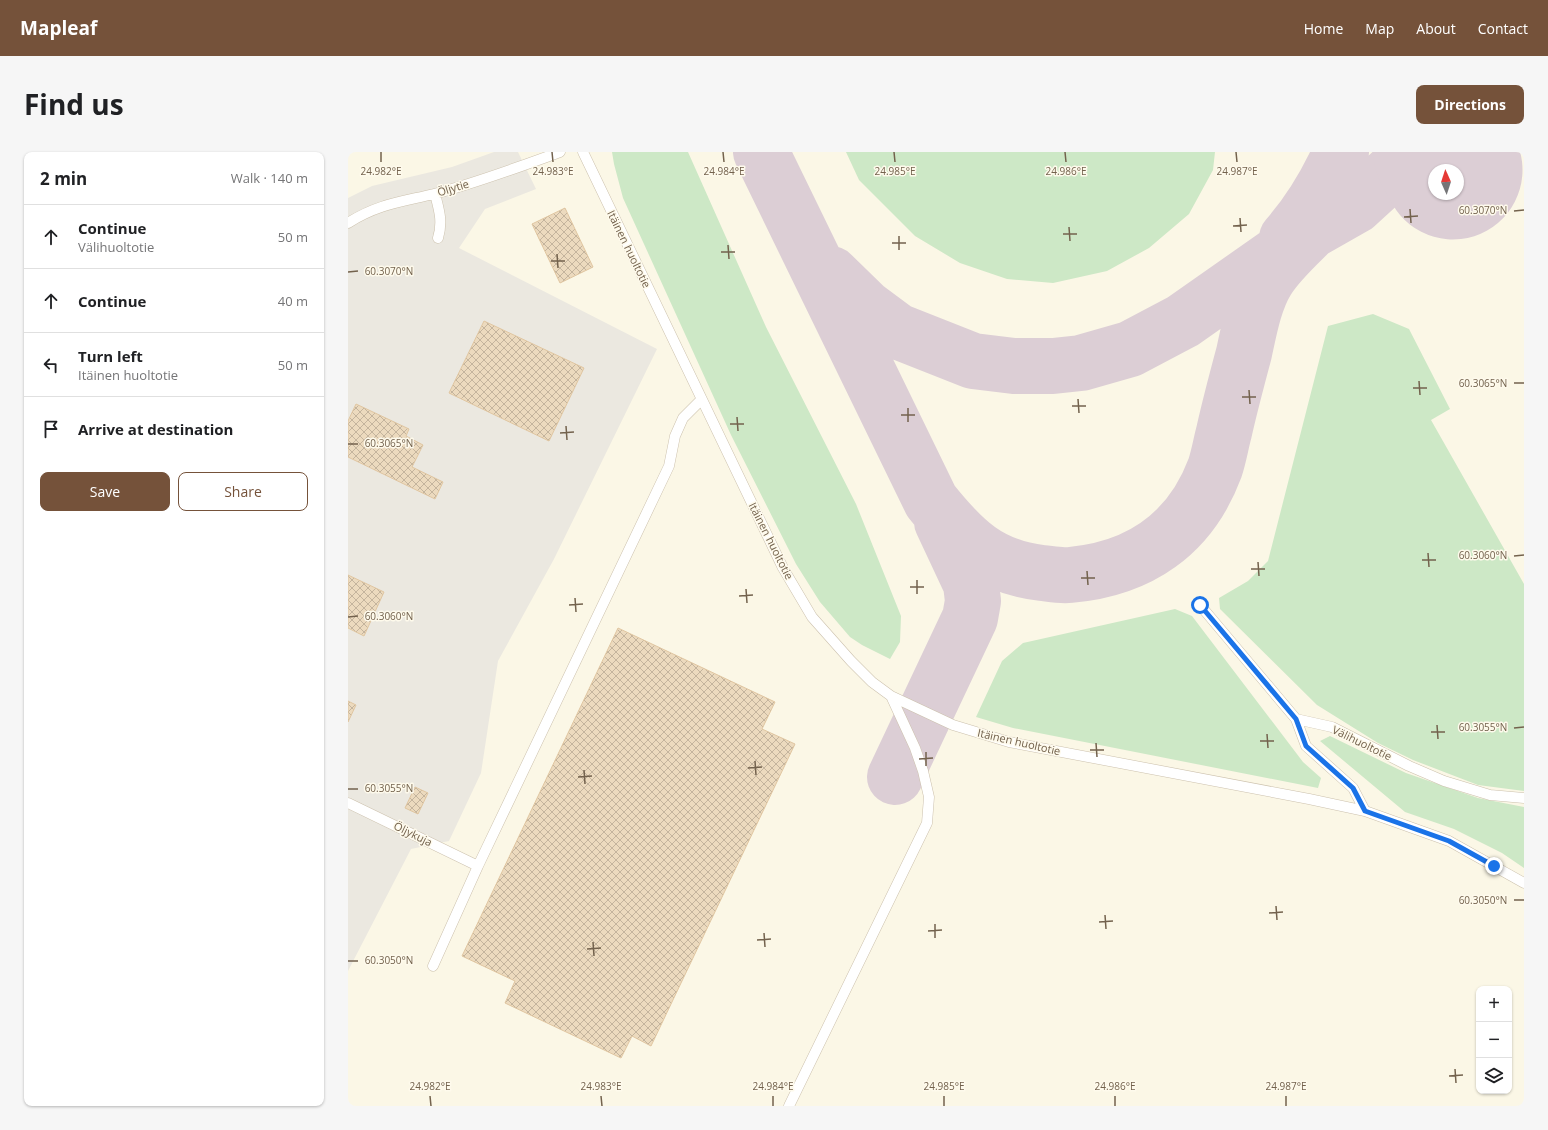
<!DOCTYPE html>
<meta charset="utf-8">
<style>
:root{--surface:#fff;--page:#f6f6f6;--text:#202124;--muted:#757577;--line:#e0e0e0;--accent:#75523a}
body{margin:0;font-family:"Open Sans",sans-serif;background:var(--page);color:var(--text)}
.controls{position:absolute;right:12px;bottom:12px;display:grid;overflow:hidden;border-radius:8px;box-shadow:0 1px 3px #0004}
.controls button{width:36px;height:36px;display:grid;place-items:center;padding:0;border:0;border-bottom:1px solid var(--line);background:var(--surface);color:var(--text);font:20px sans-serif}
.compass{position:absolute;left:1080px;top:12px;width:36px;height:36px;border-radius:50%;background:var(--surface);box-shadow:0 1px 3px #0004;rotate:357deg}
.stop{position:absolute;width:12px;height:12px;margin:-9px;border:3px solid #1a73e8;border-radius:50%;background:#fff}
.stop.end{background:#1a73e8;border-color:#fff;box-shadow:0 1px 4px #0008}
.list{margin:0;padding:0;list-style:none}
h2{display:flex;justify-content:space-between;align-items:center;height:52px;margin:0;padding:0 16px;font-size:17px}
h2 small{font-size:13px;font-weight:400;color:var(--muted)}
.list li{display:grid;grid-template-columns:26px 1fr auto;gap:12px;align-items:center;box-sizing:border-box;height:64px;padding:0 16px;border-top:1px solid var(--line)}
.list b{display:block;font-size:15px;white-space:nowrap}
.list p{margin:0;font-size:13px;white-space:nowrap;color:var(--muted)}
.list em{font-size:13px;font-style:normal;color:var(--muted)}
.actions{display:flex;gap:8px;padding:12px 16px}
.actions a{flex:1;padding:9px 0;border:1px solid var(--accent);border-radius:8px;text-align:center;font-size:14px;color:var(--accent)}
.actions .main{background:var(--accent);color:#fff}
.icon{flex:none;width:22px;height:22px;fill:none;stroke:currentColor;stroke-width:2;stroke-linecap:round;stroke-linejoin:round}
.map{position:relative;flex:none;width:1176px;height:954px;overflow:hidden;border-radius:8px}
header{display:flex;align-items:center;gap:24px;box-sizing:border-box;height:56px;padding:0 20px;background:var(--accent);color:#fff}
header strong{font-size:19px}
nav{display:flex;gap:22px;margin-inline-start:auto;font-size:14px}
.intro{display:flex;align-items:center;justify-content:space-between;box-sizing:border-box;height:96px;padding:0 24px}
h1{margin:0;font-size:28px}
.button{padding:10px 18px;border-radius:8px;background:var(--accent);color:#fff;font-size:14px;font-weight:700}
main{display:flex;gap:24px;padding:0 24px}
aside{flex:1;background:var(--surface);border-radius:8px;box-shadow:0 1px 3px #0004}
.map>svg:first-child{display:block}
.industrial{fill:#ebe8e0}
.grass{fill:#cde8c6}
.lines{fill:none;stroke-linecap:round;stroke-linejoin:round}
.taxiway{stroke:#dcced5;stroke-width:56}
.runway{stroke:#dcced5;stroke-width:139}
.building{fill:url(#building-cross-hatch);stroke:#e0c6a1}
.lane-casing{stroke:#ccc1ad;stroke-width:11}
.lane{stroke:#fff;stroke-width:10}
.route{stroke:#1a73e8;stroke-width:5}
.ticks{fill:none;stroke:#73624d;stroke-width:1.5}
.labels{text-anchor:middle;stroke-width:3;stroke-linejoin:round;paint-order:stroke}
.street-label{font-size:11px;fill:#73624d;stroke:#fefaec}
.ticks-label{font-size:10px;text-anchor:middle;fill:#73624d;stroke:#fefaec;stroke-width:3;stroke-linejoin:round;paint-order:stroke}
</style>
<header>
<strong>Mapleaf</strong>
<nav><a>Home</a><a>Map</a><a>About</a><a>Contact</a></nav>
</header>
<div class="intro"><h1>Find us</h1><a class="button">Directions</a></div>
<main>
<aside>
<h2>2 min<small>Walk · 140 m</small></h2>
<ul class="list">
<li><svg class="icon" aria-label="ahead" viewBox="0 0 24 24"><path d="M12 20V5M6 11l6-6 6 6"/></svg><div><b>Continue</b><p>Välihuoltotie</p></div><em>50 m</em></li>
<li><svg class="icon" aria-label="ahead" viewBox="0 0 24 24"><path d="M12 20V5M6 11l6-6 6 6"/></svg><div><b>Continue</b></div><em>40 m</em></li>
<li><svg class="icon" aria-label="left" viewBox="0 0 24 24"><path d="M17 20v-9H6M10 6l-5 5 5 5"/></svg><div><b>Turn left</b><p>Itäinen huoltotie</p></div><em>50 m</em></li>
<li><svg class="icon" aria-label="arrive" viewBox="0 0 24 24"><path d="M6 21V4h12l-3 4 3 4H6"/></svg><div><b>Arrive at destination</b></div></li>
</ul>
<div class="actions"><a class="main">Save</a><a>Share</a></div>
</aside>
<div class="map">
<svg width="1176" height="954" viewBox="0 0 1176 954">
<defs>
<pattern id="building-cross-hatch" width="8" height="8" patternUnits="userSpaceOnUse"><rect width="8" height="8" fill="#ecdabe"/><path d="M0 0l8 8M0 8l8-8" fill="none" stroke="#c4b49d"/></pattern>
</defs>
<rect width="100%" height="100%" fill="#fbf7e6"/>
<!-- industrial -->
<path class="industrial" d="M146 0H170L188 37 137 57 111 96 309 197 206 407 150 509 133 621 101 689 63 697 0 819V46L24 34 104 15Z"/>
<!-- grass -->
<path class="grass" d="M264 0H340L418 175 508 352 553 464 552 490 542 507 514 493 502 485 472 450 448 412 383 283 275 46 266 12Z
M498 0H867L865 18 841 62 801 96 759 119 705 131 659 127 612 111 567 84 511 28Z
M1025 162 1061 177 1102 257 1083 268 1176 432V639L1130 633 1065 608 1030 591 969 553 872 457 871 446 900 429 920 409 980 174Z
M827 457 844 464 955 610 973 626 970 636 665 576 628 565 654 509 675 491Z
M982 584 1058 621 1130 646 1176 655V716L1154 701 1106 677 1057 660 972 589Z"/>
<g class="lines">
<!-- taxiway -->
<path class="taxiway" d="M413 0 583 349C615 389 641 415 694 421 703 422 712 424 722 423 791 417 842 383 867 316 871 304 873 291 876 280 882 253 889 227 896 201 901 178 906 149 919 128 930 110 948 94 963 79
M939 86C962 60 979 31 993 0
M483 122 518 156 549 179 625 209 666 214H705L733 211 782 197 835 169 963 79 1007 54 1066 0
M547 625 622 466 625 449 623 432 594 370"/>
<!-- runway -->
<path class="runway" d="M1095 0 1105 18"/>
</g>
<!-- building -->
<path class="building" d="M217 56 245 115 212 131 184 72Z
M136 169 236 216 201 289 101 241Z
M8 252 61 277 58 284 75 293 64 315 95 330 87 347 0 305V269Z
M0 423 36 440 16 484 0 476Z
M270 476 427 550 414 577 447 592 303 894 284 884 273 906 157 851 167 829 114 804Z
M0 549 8 553 0 570Z
M67 635 80 641 70 662 57 656Z"/>
<g class="lines">
<!-- lane casing -->
<g class="lane-casing">
<path id="lane" d="M235 0 435 416 464 465 503 509 524 530 543 544 605 573 661 590 961 647 1017 659 1101 689 1176 731
M87 42C91 58 95 69 90 86
M0 71C30 52 53 50 86 42 128 31 171 15 212 0
M852 453 948 567 984 575 1061 614 1096 629 1142 643 1176 646
M948 567 958 594 1005 636 1017 659
M0 651 130 714
M85 814 130 714 321 314 327 284 335 266 353 248
M441 954 579 671 581 645 575 619 567 596 543 544"/>
</g>
<!-- lane -->
<use href="#lane" class="lane"/>
</g>
<g class="lines">
<!-- route -->
<path class="route" d="M852 453 948 567 958 594 1005 636 1017 659 1101 689 1146 714"/>
</g>
<!-- ticks -->
<path class="ticks" d="M33 0V10M204 0 205 10M375 0 376 10M546 0 547 10M717 0 718 10M888 0 889 10M1062 57 1063 71M1166 59 1176 58M1056 65 1070 64M892 66 893 80M885 74 899 73M721 75 722 89M715 82H729M551 84V98M544 91H558M380 93 381 107M373 100H387M209 102 210 116M203 109H217M0 120 10 119M1071 229 1072 243M1166 231H1176M1065 236H1079M901 238 902 252M894 245H908M730 247 731 261M724 254H738M560 256V270M553 263H567M389 265 390 279M382 272H396M218 274 219 288M212 281 226 280M0 292H10M1080 401 1081 415M1166 404 1176 403M1074 408H1088M910 410 911 424M903 417H917M739 419 740 433M733 426H747M569 428V442M562 435H576M398 437 399 451M391 444 405 443M227 446 228 460M221 453 235 452M0 465 10 464M1089 573 1090 587M1166 576 1176 575M1083 580H1097M919 582 920 596M912 589H926M748 591 749 605M742 598H756M578 600V614M571 607 585 606M407 609 408 623M400 616 414 615M236 618 237 632M230 625 244 624M0 637H10M1166 748H1176M928 754 929 768M921 761 935 760M757 763 758 777M751 770 765 769M587 772V786M580 779 594 778M416 781 417 795M409 788 423 787M245 790 246 804M239 797 253 796M0 809H10M1107 917 1108 931M1101 924 1115 923M82 944 83 954M253 944 254 954M425 944V954M596 944V954M767 944V954M938 944V954"/>
<g class="labels">
<!-- street labels -->
<g class="street-label">
<text transform="translate(105 36) rotate(-17)" y="4">Öljytie</text>
<text transform="translate(281 97) rotate(64)" y="4">Itäinen huoltotie</text>
<text transform="translate(423 389) rotate(63)" y="4">Itäinen huoltotie</text>
<text transform="translate(671 590) rotate(13)" y="4">Itäinen huoltotie</text>
<text transform="translate(1014 591) rotate(26)" y="4">Välihuoltotie</text>
<text transform="translate(65 682) rotate(26)" y="4">Öljykuja</text>
</g>
</g>
<g class="ticks-label">
<text x="33" y="23">24.982°E</text>
<text x="205" y="23">24.983°E</text>
<text x="376" y="23">24.984°E</text>
<text x="547" y="23">24.985°E</text>
<text x="718" y="23">24.986°E</text>
<text x="889" y="23">24.987°E</text>
<text x="1135" y="62">60.3070°N</text>
<text x="41" y="123">60.3070°N</text>
<text x="1135" y="235">60.3065°N</text>
<text x="41" y="295">60.3065°N</text>
<text x="1135" y="407">60.3060°N</text>
<text x="41" y="468">60.3060°N</text>
<text x="1135" y="579">60.3055°N</text>
<text x="41" y="640">60.3055°N</text>
<text x="1135" y="752">60.3050°N</text>
<text x="41" y="812">60.3050°N</text>
<text x="82" y="938">24.982°E</text>
<text x="253" y="938">24.983°E</text>
<text x="425" y="938">24.984°E</text>
<text x="596" y="938">24.985°E</text>
<text x="767" y="938">24.986°E</text>
<text x="938" y="938">24.987°E</text>
</g>
</svg>
<div class="controls">
<button>+</button>
<button>−</button>
<button><svg class="icon" aria-label="layers" viewBox="0 0 24 24"><path d="M12 4l9 5-9 5-9-5zM3 14l9 5 9-5"/></svg></button>
</div>
<svg class="compass" viewBox="-18 -18 36 36"><path d="M0-13l5 13h-10z" fill="#e53935"/><path d="M0 13l5-13h-10z" fill="#757577"/></svg>
<div class="stop" style="left:852px;top:453px"></div>
<div class="stop end" style="left:1146px;top:714px"></div>
</div>
</main>
